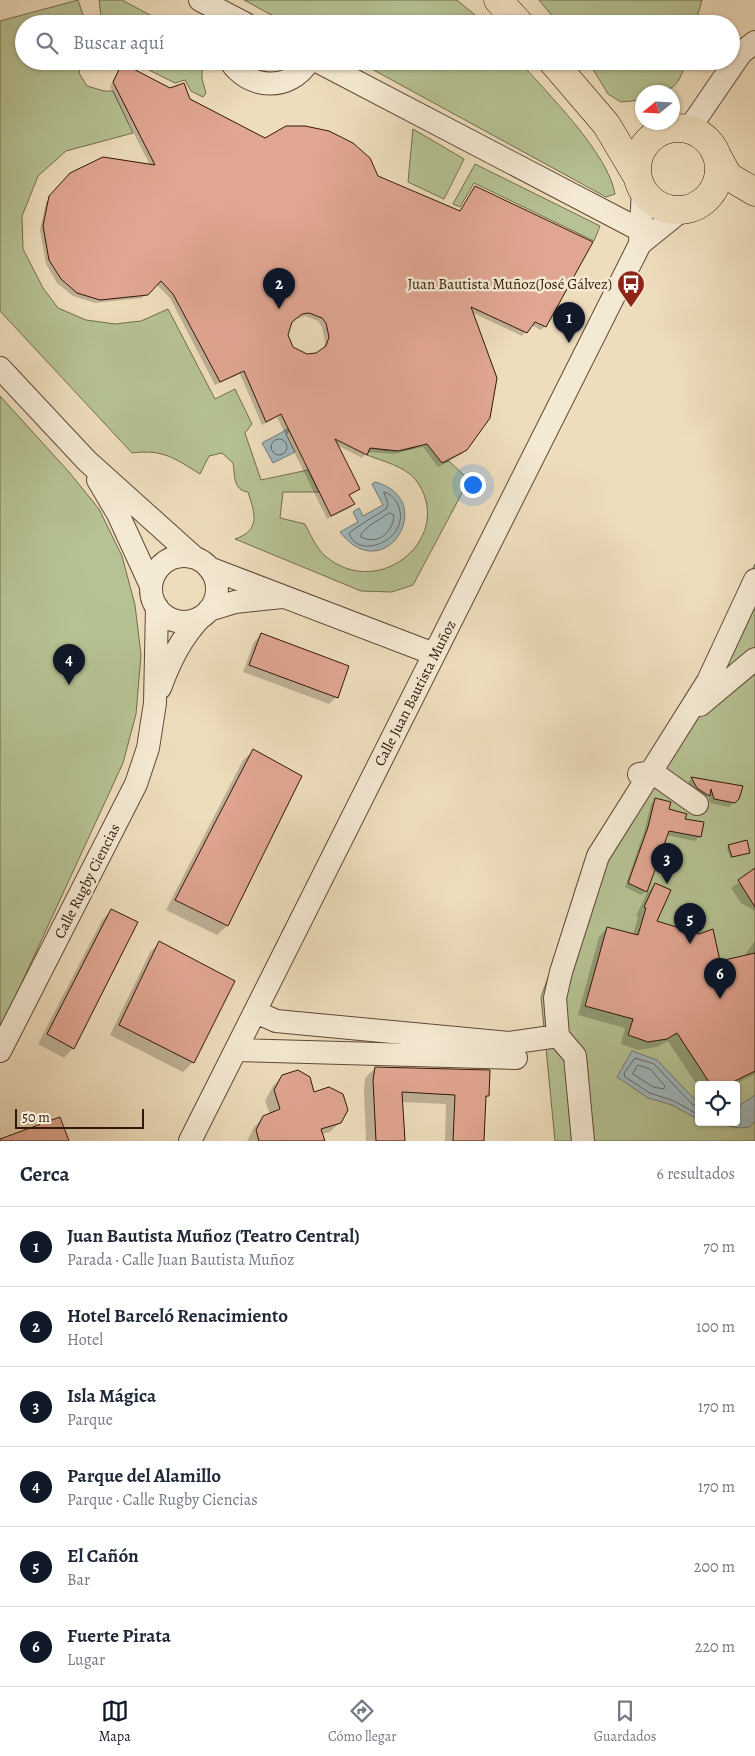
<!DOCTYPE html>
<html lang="es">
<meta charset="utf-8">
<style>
:root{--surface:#fff;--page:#f2f2f3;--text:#1f2937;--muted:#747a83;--line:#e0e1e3;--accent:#111827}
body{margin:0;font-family:Alegreya,serif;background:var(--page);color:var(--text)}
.controls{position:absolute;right:15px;bottom:15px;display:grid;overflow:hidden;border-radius:5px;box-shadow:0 1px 4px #0004}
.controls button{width:45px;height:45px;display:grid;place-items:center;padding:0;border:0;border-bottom:1px solid var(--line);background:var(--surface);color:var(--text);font:25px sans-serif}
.compass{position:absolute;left:635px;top:85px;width:45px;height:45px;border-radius:50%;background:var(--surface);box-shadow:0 1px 4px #0004;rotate:252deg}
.scale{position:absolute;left:15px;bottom:12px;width:129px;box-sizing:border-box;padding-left:5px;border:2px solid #301709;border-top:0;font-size:14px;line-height:18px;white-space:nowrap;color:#301709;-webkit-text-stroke:4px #f4e9d3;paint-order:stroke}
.you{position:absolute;left:472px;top:484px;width:18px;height:18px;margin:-12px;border:4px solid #fff;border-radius:50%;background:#1a73e8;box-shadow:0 0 0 8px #1a73e833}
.badge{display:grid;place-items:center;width:32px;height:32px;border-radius:50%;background:var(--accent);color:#fff;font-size:16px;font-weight:700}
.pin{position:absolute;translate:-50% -41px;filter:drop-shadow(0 1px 2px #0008)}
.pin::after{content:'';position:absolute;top:26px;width:18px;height:15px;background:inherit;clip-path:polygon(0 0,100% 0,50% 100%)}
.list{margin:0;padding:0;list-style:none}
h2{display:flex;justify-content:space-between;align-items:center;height:65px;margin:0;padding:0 20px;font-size:21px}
h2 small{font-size:16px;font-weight:400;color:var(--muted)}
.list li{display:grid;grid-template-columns:32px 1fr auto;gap:15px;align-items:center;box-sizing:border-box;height:80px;padding:0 20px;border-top:1px solid var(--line)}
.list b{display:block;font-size:19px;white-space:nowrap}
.list p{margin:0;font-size:16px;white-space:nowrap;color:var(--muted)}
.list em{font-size:16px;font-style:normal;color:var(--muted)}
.icon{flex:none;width:28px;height:28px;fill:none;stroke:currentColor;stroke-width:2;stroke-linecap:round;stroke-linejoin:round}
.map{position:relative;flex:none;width:755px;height:1141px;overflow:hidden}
.search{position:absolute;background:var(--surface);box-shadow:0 1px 4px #0004;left:15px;right:15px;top:15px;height:55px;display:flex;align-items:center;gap:12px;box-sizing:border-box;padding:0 18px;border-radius:28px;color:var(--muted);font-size:19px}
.sheet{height:545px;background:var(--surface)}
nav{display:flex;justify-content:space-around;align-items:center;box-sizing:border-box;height:70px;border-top:1px solid var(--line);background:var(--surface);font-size:14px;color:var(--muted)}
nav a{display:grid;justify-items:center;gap:2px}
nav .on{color:var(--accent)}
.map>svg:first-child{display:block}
.green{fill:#b6c293;stroke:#736c4e;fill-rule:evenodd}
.water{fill:#9fb8bd;stroke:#737875}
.shadow{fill:#0003;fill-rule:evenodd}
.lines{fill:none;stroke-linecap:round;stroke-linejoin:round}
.shore{stroke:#686863;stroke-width:1}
.building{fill:#e1a692;stroke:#301709;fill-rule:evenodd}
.minor-casing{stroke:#604836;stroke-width:24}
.major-casing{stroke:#301709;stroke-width:29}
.minor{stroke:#f4e9d3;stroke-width:22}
.major{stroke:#eeddbc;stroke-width:28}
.labels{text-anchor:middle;stroke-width:5;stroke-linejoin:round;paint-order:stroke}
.poi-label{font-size:15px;fill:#301709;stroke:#f4e9d3;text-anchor:end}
.street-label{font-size:15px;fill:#301709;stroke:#f4e9d3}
</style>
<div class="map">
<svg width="755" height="1141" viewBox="0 0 755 1141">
<rect width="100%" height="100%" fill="#eeddbc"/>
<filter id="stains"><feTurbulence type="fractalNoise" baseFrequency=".004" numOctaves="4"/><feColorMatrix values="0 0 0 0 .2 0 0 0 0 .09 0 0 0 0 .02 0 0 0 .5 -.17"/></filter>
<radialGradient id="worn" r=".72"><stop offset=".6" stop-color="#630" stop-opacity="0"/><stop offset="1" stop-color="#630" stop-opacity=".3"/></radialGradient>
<!-- green -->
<path class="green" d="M78 0 86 24H24V61H81L79 73 87 86 104 91H113L133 133 66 151 38 176 22 216 23 249 43 288 58 308 86 320 115 324 141 321 168 309 215 399 235 389 252 424 245 433 261 480 308 470 319 492H283L280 518 305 524C310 534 317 549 325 556 381 603 458 534 415 479 404 466 382 461 367 455L371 447C388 453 410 452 426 442L442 463 449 461 469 480 413 585 392 592 361 591 235 539C261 530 255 514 248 492 233 490 235 476 233 463L222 453 209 456 200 474C174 458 163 449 132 453L0 311V21Z
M99 0H122L167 24H102Z
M244 0H457L486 24H288Z
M539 0H702L695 24H559Z
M131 61H202V79L206 93 203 97 191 91 185 80 175 83Z
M357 61H519C548 94 608 153 615 194L606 197Z
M588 61H686C678 90 671 92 642 92V100L621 102 608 94Z
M413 129 464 159 444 199 408 182Z
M475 164 600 226 594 241 474 183 460 207 453 204Z
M0 396 69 472 99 509 122 556 135 605 141 655 136 714 123 763 0 1030Z
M755 564V1141H555L541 997 570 917 683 709ZM699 1085H736V1122H699Z"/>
<!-- water -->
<path class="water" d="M299 423 286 434 295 452 273 463 262 443Z
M375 482C440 499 385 590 340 532L358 522 353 512 359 508 363 516 383 505 372 484Z
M632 1051 657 1060 699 1104V1120L672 1105 648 1098 617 1077Z
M755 1095V1121L750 1127 740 1128 705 1122H736V1108Z"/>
<!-- shadow -->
<path class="shadow" d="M122 64 265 140 377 177 459 212 475 187 545 326 541 330 531 325 522 336 471 312 466 449 462 454 438 467 423 447 394 454 367 452 362 458 337 445 358 489 349 496 353 504 350 508 327 519 277 417 262 425 240 374 215 385 170 298 156 284 142 298 95 303 73 296 57 283 46 264 40 230 46 202 66 179 150 165 110 87ZM305 316 318 321 322 327 325 342 323 350 317 354 307 355 292 348 288 341V328L293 320Z
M261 635 336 697 329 704 243 672 254 642Z
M253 751 301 777 227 926 217 935 166 910 243 760Z
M692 778 738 798 729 807 710 803 708 796 704 800 693 793 688 782Z
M655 800 667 810 684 820 702 823 699 837 695 841 666 835 646 891 641 895 625 887 644 832 651 804Z
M729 846 748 852 730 858 727 848Z
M755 871V911L741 903 731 888Z
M656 884 655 922 719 962 743 957 755 941V1074L733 1085H699V1088L668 1041 657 1047 638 1050 621 1044 625 1028 578 1015 599 937 607 928 633 935 638 917 636 916 647 893Z
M112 910 73 1048 64 1058 38 1044 102 920Z
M159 943 233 981 193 1062 183 1072 110 1035 150 952Z
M375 1068 488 1096 485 1099 483 1141H445L446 1104 401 1102 403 1141H366L364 1090 365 1078Z
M283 1076 314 1093 340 1122 330 1132 321 1134 324 1141H247L254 1127 264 1117 270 1114 265 1101 273 1086Z"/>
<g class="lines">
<!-- shore -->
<path class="shore" d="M271 447a8 8 0 1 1 16 0a8 8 0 1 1-16 0Z
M384 492C389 493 393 497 396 501 417 537 358 563 349 533 361 524 373 517 386 509L388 504Z
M390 513 394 515C393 532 378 546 361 537V534L369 526Z
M638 1065 650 1069 665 1086 664 1089 653 1087 633 1074Z
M699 1107 693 1105 654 1064 635 1058 624 1073 625 1077 650 1093 674 1101 699 1115"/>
</g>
<!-- building -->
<path class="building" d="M122 63 170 88 184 83 190 99 265 138 286 126H305L329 131 353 143 370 158 378 176 460 211 475 186 593 242 546 327 535 322 527 333 471 307 497 378 490 418 467 450 442 463 427 444 398 451 370 448 367 455 335 439 360 489 349 495 355 504 331 516 281 414 266 422 244 371 220 382 173 294 161 281 148 295 100 300 77 293 61 279 49 260 43 226 49 196 70 173 103 157 155 165 113 82ZM309 313 322 318 326 323 329 337 326 346 316 353 307 354 293 347 288 335 292 322 302 314Z
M261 633 349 666 338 698 249 665Z
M253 749 302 776 228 926 175 900Z
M691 777 743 786 739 799 735 803 714 799 711 789 710 796 706 794 697 788Z
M655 798 671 802 669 809 687 814 685 819 704 822 701 837 669 831 647 892 628 883 648 827Z
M747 840 750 853 732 857 728 845Z
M755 868V907L738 880Z
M655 883 671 890 657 921 699 934 713 929 720 961 755 953V1071L727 1085H711L677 1033 667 1039 648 1042 628 1035 633 1019 585 1006 607 927 638 935 646 908 644 907Z
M111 909 138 922 74 1049 47 1034Z
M159 941 235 981 194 1063 119 1025Z
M375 1067 490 1070 489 1096H486L484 1141H453L455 1095 402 1092 405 1141H376L373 1080Z
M298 1070 310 1077 314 1092 329 1087 343 1094 348 1110 341 1123 321 1129 325 1141H259L256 1130 263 1116 280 1109 274 1090 282 1075Z
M60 1117 69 1141H0V1139Z"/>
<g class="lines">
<!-- minor casing -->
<g class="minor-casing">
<path id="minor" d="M200 0 246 24
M230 61C249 90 290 92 309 61
M317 61 640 230
M689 129 741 53 755 42
M640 242 643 191
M0 368 87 461 195 558
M98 480 118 514 151 586
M151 589a33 33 0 1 1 66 0a33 33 0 1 1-66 0Z
M209 568 434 654
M209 610 235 602 282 597
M160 688C170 661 181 638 201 617
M700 705 755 659
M639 774 652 772 697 804
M256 1012 276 1021 509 1043 558 1036
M236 1050 516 1058
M0 1051 136 784 148 748 155 703 157 607
M190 1141 640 244 682 210
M583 1141 575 1056 558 1036 555 998 561 972 598 856 708 681 755 580"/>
</g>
<!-- major casing -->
<g class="major-casing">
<path id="major" d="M498 0 520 24
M552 61 606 124 637 176
M637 169a41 41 0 1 1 82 0a41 41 0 1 1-82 0Z
M715 152 728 176 755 192"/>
</g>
<!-- minor -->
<use href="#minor" class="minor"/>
<!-- major -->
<use href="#major" class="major"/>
</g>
<!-- icons -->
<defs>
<g id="bus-pin" transform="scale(1.4375)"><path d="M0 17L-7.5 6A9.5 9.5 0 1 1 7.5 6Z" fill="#8f2418" stroke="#f4e9d3"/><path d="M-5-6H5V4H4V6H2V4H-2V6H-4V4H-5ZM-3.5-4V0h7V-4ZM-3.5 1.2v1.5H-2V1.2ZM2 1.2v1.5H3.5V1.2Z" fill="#fff"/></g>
</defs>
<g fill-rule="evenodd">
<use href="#bus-pin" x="631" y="284"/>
</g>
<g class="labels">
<!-- poi labels -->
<g class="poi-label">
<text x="612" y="289">Juan Bautista Muñoz(José Gálvez)</text>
</g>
<!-- street labels -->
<g class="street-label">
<text transform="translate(415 693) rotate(-63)" y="5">Calle Juan Bautista Muñoz</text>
<text transform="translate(87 881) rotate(-63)" y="5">Calle Rugby Ciencias</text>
</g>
</g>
<rect width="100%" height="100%" filter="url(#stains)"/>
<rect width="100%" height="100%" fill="url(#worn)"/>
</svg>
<div class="controls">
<button><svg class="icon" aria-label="locate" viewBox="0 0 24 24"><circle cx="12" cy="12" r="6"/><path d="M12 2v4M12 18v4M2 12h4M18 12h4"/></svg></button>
</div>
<svg class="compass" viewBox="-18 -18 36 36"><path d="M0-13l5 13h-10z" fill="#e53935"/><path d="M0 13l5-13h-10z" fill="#747a83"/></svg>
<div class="scale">50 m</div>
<div class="you"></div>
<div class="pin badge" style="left:569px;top:343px">1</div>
<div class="pin badge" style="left:279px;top:309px">2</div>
<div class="pin badge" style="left:667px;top:884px">3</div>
<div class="pin badge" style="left:69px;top:685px">4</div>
<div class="pin badge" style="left:690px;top:944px">5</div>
<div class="pin badge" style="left:720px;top:999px">6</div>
<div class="search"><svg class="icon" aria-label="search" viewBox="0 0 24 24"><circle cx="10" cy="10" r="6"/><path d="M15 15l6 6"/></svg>Buscar aquí</div>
</div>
<section class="sheet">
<h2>Cerca<small>6 resultados</small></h2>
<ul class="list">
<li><span class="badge">1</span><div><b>Juan Bautista Muñoz (Teatro Central)</b><p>Parada · Calle Juan Bautista Muñoz</p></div><em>70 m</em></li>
<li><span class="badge">2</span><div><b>Hotel Barceló Renacimiento</b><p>Hotel</p></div><em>100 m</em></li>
<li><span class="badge">3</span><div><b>Isla Mágica</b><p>Parque</p></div><em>170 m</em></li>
<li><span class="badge">4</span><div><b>Parque del Alamillo</b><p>Parque · Calle Rugby Ciencias</p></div><em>170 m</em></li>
<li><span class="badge">5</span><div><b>El Cañón</b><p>Bar</p></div><em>200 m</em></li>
<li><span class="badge">6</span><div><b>Fuerte Pirata</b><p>Lugar</p></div><em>220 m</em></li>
</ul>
</section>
<nav>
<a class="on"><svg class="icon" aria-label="map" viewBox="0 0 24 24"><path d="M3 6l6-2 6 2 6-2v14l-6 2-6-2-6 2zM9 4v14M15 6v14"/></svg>Mapa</a>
<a><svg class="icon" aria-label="directions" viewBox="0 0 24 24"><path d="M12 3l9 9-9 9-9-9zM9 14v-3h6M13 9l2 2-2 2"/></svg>Cómo llegar</a>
<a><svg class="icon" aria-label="saved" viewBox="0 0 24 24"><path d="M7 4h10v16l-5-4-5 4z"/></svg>Guardados</a>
</nav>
